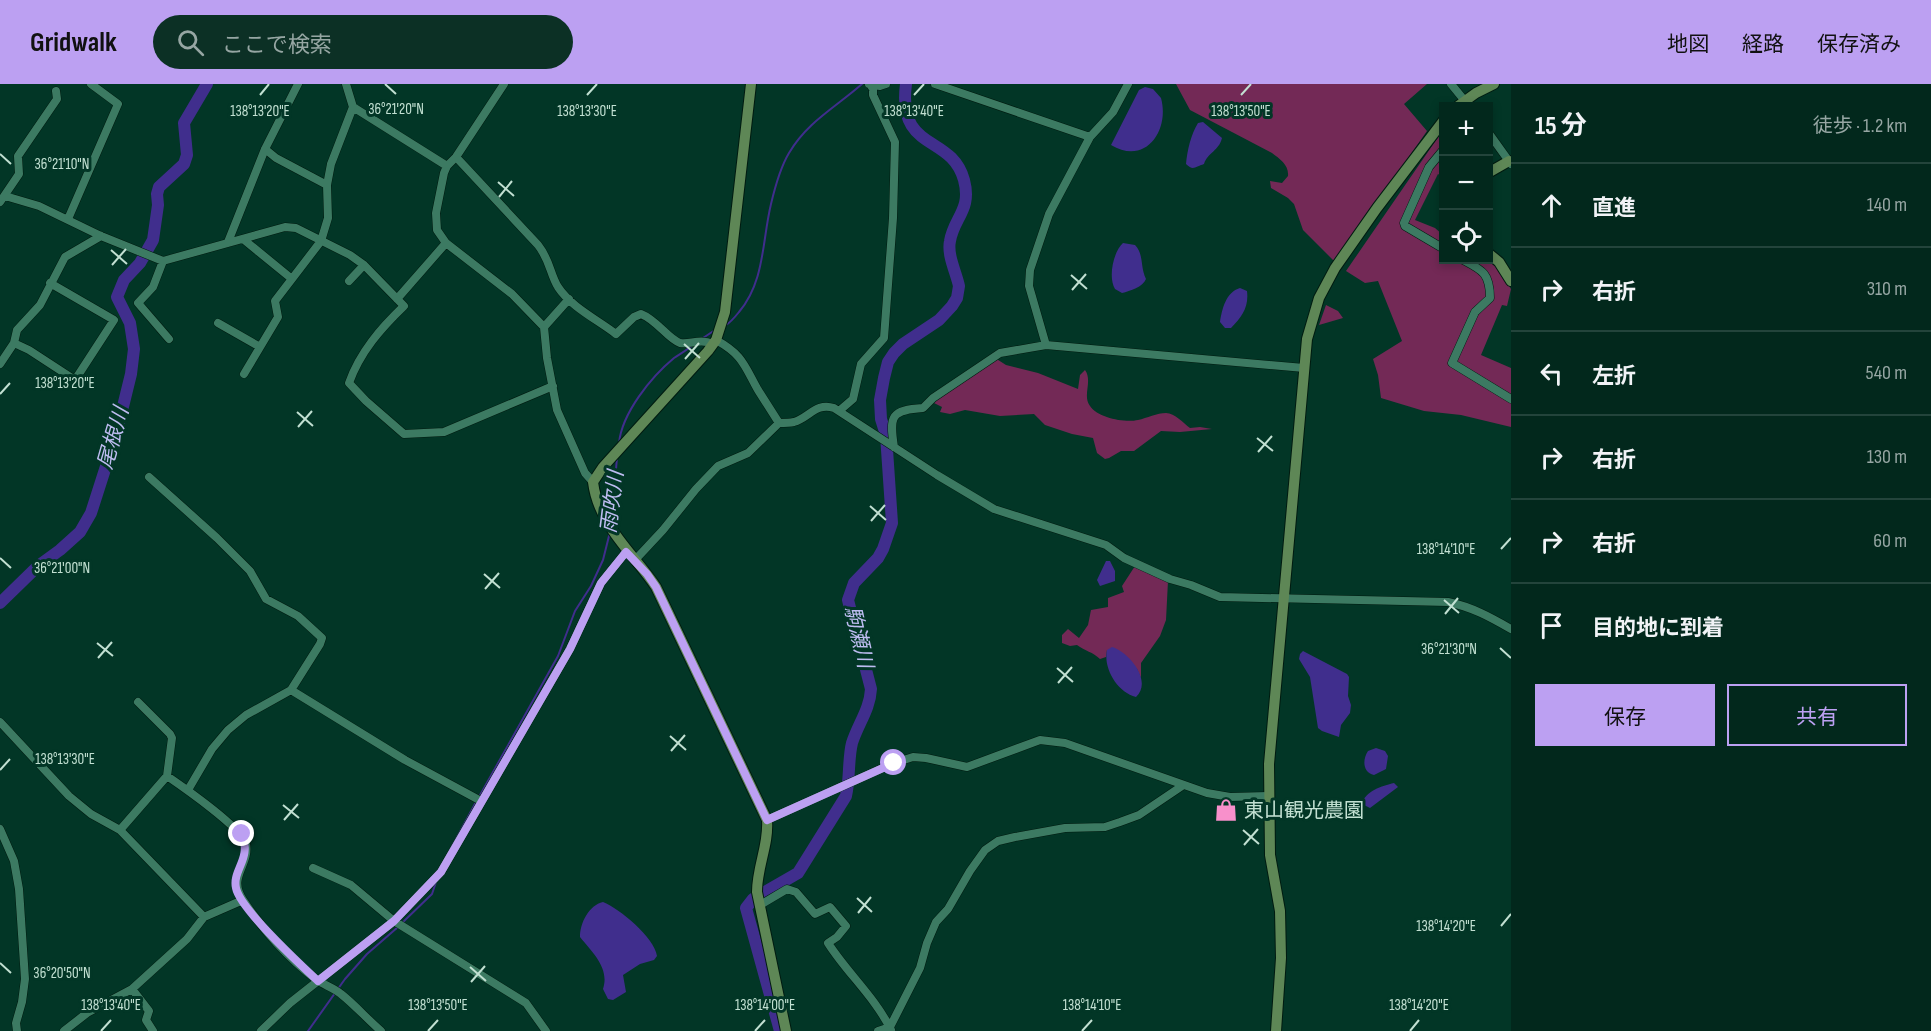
<!DOCTYPE html>
<html lang="ja">
<meta charset="utf-8">
<style>
:root{--surface:#02281c;--page:#0c3025;--text:#f1f3f6;--muted:#96a6a3;--line:#23443b;--accent:#bca0f2}
body{margin:0;font-family:"Sofia Sans Condensed","Noto Sans JP",sans-serif;background:var(--page);color:var(--text)}
.controls{position:absolute;right:18px;top:18px;display:grid;overflow:hidden;border-radius:0px;box-shadow:0 3px 9px #0003}
.controls button{width:54px;height:54px;display:grid;place-items:center;padding:0;border:0;border-bottom:2px solid var(--line);background:var(--surface);color:var(--text);font:30px sans-serif}
.stop{position:absolute;width:18px;height:18px;margin:-14px;border:4px solid #bca0f2;border-radius:50%;background:#fff}
.stop.end{background:#bca0f2;border-color:#fff;box-shadow:0 2px 6px #0008}
.list{margin:0;padding:0;list-style:none}
h2{display:flex;justify-content:space-between;align-items:center;height:78px;margin:0;padding:0 24px;font-size:26px}
h2 small{font-size:20px;font-weight:400;color:var(--muted)}
.list li{display:grid;grid-template-columns:39px 1fr auto;gap:18px;align-items:center;box-sizing:border-box;height:84px;padding:0 24px;border-top:2px solid var(--line)}
.list b{display:block;font-size:22px;white-space:nowrap}
.list em{font-size:20px;font-style:normal;color:var(--muted)}
.actions{display:flex;gap:12px;padding:18px 24px}
.actions a{flex:1;padding:14px 0;border:2px solid var(--accent);border-radius:0px;text-align:center;font-size:21px;color:var(--accent)}
.actions .main{background:var(--accent);color:#111}
.icon{flex:none;width:33px;height:33px;fill:none;stroke:currentColor;stroke-width:2;stroke-linecap:round;stroke-linejoin:round}
.map{position:relative;flex:none;width:1511px;height:947px;overflow:hidden}
header{display:flex;align-items:center;gap:36px;box-sizing:border-box;height:84px;padding:0 30px;background:var(--accent);color:#111}
header strong{font-size:28px}
nav{display:flex;gap:33px;margin-inline-start:auto;font-size:21px}
.search{width:420px;height:54px;background:var(--page);display:flex;align-items:center;gap:15px;box-sizing:border-box;padding:0 21px;border-radius:33px;color:var(--muted);font-size:22px}
main{display:flex}
aside{flex:1;background:var(--surface)}
.map>svg:first-child{display:block}
.green{fill:#732956}
.water{fill:#402e8d}
.lines{fill:none;stroke-linecap:round;stroke-linejoin:round}
.stream{stroke:#402e8d;stroke-width:2}
.river{stroke:#402e8d;stroke-width:12}
.street-casing{stroke:#001b10;stroke-width:9}
.secondary-casing{stroke:#001b10;stroke-width:12}
.street{stroke:#3c7a62;stroke-width:8}
.secondary{stroke:#5e8756;stroke-width:10}
.route{stroke:#bca0f2;stroke-width:8}
.ticks{fill:none;stroke:#c2e0d2;stroke-width:2}
.labels{text-anchor:middle;stroke-width:6;stroke-linejoin:round;paint-order:stroke}
.poi-label{font-size:20px;fill:#c2e0d2;stroke:#023626;text-anchor:start}
.water-label{font-size:21px;font-style:italic;fill:#bdbcf0;stroke:#023626}
.ticks-label{font-size:15px;text-anchor:middle;fill:#c2e0d2;stroke:#023626;stroke-width:6;stroke-linejoin:round;paint-order:stroke}
</style>
<header>
<strong>Gridwalk</strong>
<div class="search"><svg class="icon" aria-label="search" viewBox="0 0 24 24"><circle cx="10" cy="10" r="6"/><path d="M15 15l6 6"/></svg>ここで検索</div>
<nav><a>地図</a><a>経路</a><a>保存済み</a></nav>
</header>
<main>
<div class="map">
<svg width="1511" height="947" viewBox="0 0 1511 947">
<rect width="100%" height="100%" fill="#023626"/>
<!-- green -->
<path class="green" d="M1176 0H1427L1404 20 1427 47 1335 178 1303 146 1294 120 1288 114 1271 104 1270 97 1282 99 1288 92C1289 81 1280 75 1272 69L1190 26Z
M1443 46V93L1438 90 1415 136 1435 144 1443 151 1444 176H1488L1489 172 1511 205 1507 222 1502 221 1481 271 1511 284V343L1461 331 1424 327 1381 314 1378 291 1373 275 1402 257 1378 197 1365 199 1346 187Z
M1326 221 1338 227 1343 234 1319 241Z
M995 274 1006 281 1038 289 1078 305 1080 291 1085 286C1093 297 1082 312 1090 322 1098 334 1125 339 1138 336 1147 334 1157 329 1166 329 1175 329 1183 339 1190 344L1200 343 1212 345 1180 348 1161 347 1134 367H1121L1109 374 1105 375 1097 369 1093 354 1072 350 1045 341 1034 330 1000 332 965 326 950 330 940 328 942 323 932 318Z
M1135 482 1168 497 1166 536 1160 552 1141 579V594L1137 585 1107 566 1106 573 1100 575C1093 568 1085 567 1077 561L1070 562 1062 559V551L1068 545 1079 554 1088 541 1091 526 1108 523V514L1124 508 1122 502Z"/>
<!-- water -->
<path class="water" d="M1145 3 1153 5 1161 14C1170 47 1145 82 1111 61L1139 6Z
M1203 38 1222 54C1219 67 1208 68 1204 80 1195 83 1193 87 1186 80 1187 67 1191 50 1198 39Z
M1123 159 1135 161C1144 170 1140 183 1146 195 1143 203 1130 207 1122 209L1115 205C1108 194 1113 168 1123 159Z
M1240 204 1247 207C1249 223 1242 233 1231 244H1225L1220 238C1222 225 1226 208 1240 204Z
M1106 477H1110L1115 487V497L1100 502 1097 496Z
M1112 563C1129 568 1153 597 1136 613 1117 608 1103 584 1107 566Z
M1303 567 1347 590 1349 593 1348 612 1351 621 1350 629 1341 641 1339 653 1322 647 1318 644 1310 593 1299 575 1300 570Z
M1376 664 1385 667 1388 672 1386 685 1374 691C1363 689 1362 676 1368 667Z
M1394 699 1398 703 1370 724 1362 720C1365 707 1382 702 1394 699Z
M603 818C620 825 654 853 657 872L654 876 640 880 623 891 626 908 613 916 608 915 603 905C610 884 592 868 580 853 580 839 589 821 603 818Z"/>
<g class="lines">
<!-- stream -->
<path class="stream" d="M726 241C731 238 735 233 739 228 765 197 762 157 771 120 775 103 780 84 789 69 807 38 836 23 862 0
M703 254 715 246
M619 359C622 329 651 293 674 274 680 270 687 266 693 261
M612 436 617 373
M479 713 558 572 575 527 591 502 603 476 610 448
M450 766 476 718
M402 839 432 810 436 798
M308 947 345 895 367 870 398 843"/>
<!-- river -->
<path class="river" d="M0 519 38 482 60 466 80 448 91 429 116 351 131 290 134 265 130 239 117 213 124 196 140 179 153 156 158 121 157 110 159 103 184 80 187 71 184 39 207 0
M780 947 746 824 753 815 798 789 846 712C850 695 848 675 852 659 858 640 870 625 871 605L848 516 854 499 878 474 883 465 892 439 886 351 881 335 880 316 884 294 888 278 894 269 903 260 939 236 952 222 957 214 959 202C956 188 947 171 950 157 954 133 972 126 964 96 951 49 897 69 906 0"/>
<!-- street casing -->
<g class="street-casing">
<path id="street" d="M346 0 353 23 447 82
M504 0 456 73 447 82 444 89 436 129 437 146 446 159 512 210 544 243 547 274 557 326 585 389 593 398
M869 0 880 2 886 0
M935 0 1090 53
M1451 0 1469 22
M1488 48 1511 80
M265 65 276 74 327 101
M1444 65 1429 83 1404 139 1405 142 1444 165
M456 73 538 161C550 176 550 190 558 203 571 223 598 236 616 250L634 233 641 230C657 236 668 255 680 259 690 261 699 254 713 260
M5 112 39 122 101 152 163 177 285 143 296 144 350 171 364 181 404 222C381 244 360 268 349 299L366 317 404 350 444 348 553 302
M0 118 19 90 18 72 57 15 56 7
M68 135 118 20 91 0
M243 155 292 195
M228 158 265 65 298 0
M1463 176C1482 186 1490 189 1490 214L1475 228 1452 279 1511 315
M163 177 153 203 138 219 169 255
M349 197 364 181
M397 215 446 159
M218 239 260 263
M544 243 569 215
M716 256C743 271 744 281 758 306 765 317 772 328 779 339
M14 259 29 266 75 296 114 236 50 199
M1046 261 1029 202 1030 186 1049 130 1090 53 1113 28 1128 0
M0 280 14 259 17 246 40 221 65 173 101 152
M244 290 278 233 275 217 321 157 328 134 327 101 331 80 353 23
M839 327 853 315 861 280 884 254 893 134 895 58 873 11V5L870 0
M894 363C889 332 891 326 923 324L933 314 1000 269 1046 261 1304 284
M149 393 217 454 250 487 266 515 298 532 322 554 320 560 291 606 246 631 228 646 212 665 188 706
M635 476 663 446 696 405 718 382 748 369 779 339C783 339 789 339 794 338 809 334 816 318 834 324L937 391 994 425 1106 461 1124 474 1170 495 1191 501 1220 513 1448 518C1472 523 1490 533 1511 545
M291 606 405 676 481 717
M138 618 170 650 172 654 167 692
M0 638 69 712 91 730 120 746 204 833
M767 736 894 679 913 673 926 674 967 683 1040 656 1065 659 1207 709 1230 713 1268 712
M0 745 14 777 19 805 25 895 22 918 16 939 17 947
M120 746 167 692C183 703 242 744 246 760 250 781 227 793 243 816 262 845 289 875 317 896 324 901 334 904 341 910 355 921 367 935 381 947
M313 784 351 801 394 837 526 919 546 947
M760 821 787 805 796 808 815 830 830 823 846 842 837 853 828 859C847 889 875 913 891 946
M132 905 149 927 146 936 153 947
M64 947 87 929 132 905 187 855 204 833 243 816
M261 947 290 919 394 837 441 788 570 565 601 499 626 468
M878 947 890 943 920 884 927 859 936 838 948 825 970 787 985 766 998 757 1015 753 1065 744 1105 743 1120 738 1139 731 1182 702"/>
</g>
<!-- secondary casing -->
<g class="secondary-casing">
<path id="secondary" d="M751 0 725 228 716 256 708 267 603 383 593 398C598 441 634 470 656 503L767 736C769 761 757 782 757 808L786 947
M1458 22 1476 9 1494 0
M1488 89 1509 77
M1488 169 1499 178 1511 197
M1276 947 1281 874 1280 827 1270 771 1269 680 1307 255 1319 214 1335 184 1377 124 1444 36"/>
</g>
<!-- street -->
<use href="#street" class="street"/>
<!-- secondary -->
<use href="#secondary" class="secondary"/>
</g>
<g class="lines">
<!-- route -->
<path class="route" d="M242 750C252 775 232 786 236 804 240 825 301 881 318 897L394 837 441 788 570 565 601 499 626 468 647 490 656 503 767 736 894 679"/>
</g>
<!-- ticks -->
<path class="ticks" d="M385 0 396 10M260 11 269 0M587 11 597 0M914 11 924 0M1241 11 1251 0M0 70 11 80M498 98 514 112M499 113 512 97M111 166 127 180M112 181 126 165M1071 191 1087 205M1072 206 1086 190M684 260 700 274M685 275 699 259M0 310 10 299M297 328 313 342M298 343 312 327M1257 354 1273 367M1258 368 1272 352M870 422 886 436M871 437 885 421M1501 465 1511 454M0 474 11 484M484 490 500 504M485 505 499 489M1444 516 1459 529M1445 530 1458 514M97 559 113 572M1500 564 1511 574M98 574 112 558M1057 584 1073 598M1058 599 1072 583M670 652 686 666M671 667 685 651M0 686 10 675M283 721 299 734M284 736 298 720M1243 746 1259 760M1244 761 1258 745M857 814 872 828M858 829 871 813M1501 842 1511 830M0 879 11 889M470 883 486 897M471 898 485 882M101 947 111 936M428 947 438 936M755 947 765 936M1082 947 1092 936M1410 947 1419 936"/>
<!-- icons -->
<defs>
<g id="shop-bare" transform="scale(1.8)"><path d="M-5-2.5h2.3a2.7 3.5 0 0 1 5.4 0H5L5.5 6h-11ZM-1.5-2.5h3a1.5 2.3 0 0 0-3 0Z" fill="#f890cb" stroke="#023626" stroke-width="2.5" paint-order="stroke"/></g>
</defs>
<g fill-rule="evenodd">
<use href="#shop-bare" x="1226" y="726"/>
</g>
<g class="labels">
<!-- poi labels -->
<g class="poi-label">
<text x="1244" y="733">東山観光農園</text>
</g>
<!-- water labels -->
<g class="water-label">
<text transform="translate(113 354) rotate(-74)" y="7">尾根川</text>
<text transform="translate(612 418) rotate(-83)" y="7">雨吹川</text>
<text transform="translate(859 553) rotate(77)" y="7">駒瀬川</text>
</g>
</g>
<g class="ticks-label">
<text x="396" y="30">36°21'20"N</text>
<text x="260" y="32">138°13'20"E</text>
<text x="587" y="32">138°13'30"E</text>
<text x="914" y="32">138°13'40"E</text>
<text x="1241" y="32">138°13'50"E</text>
<text x="62" y="85">36°21'10"N</text>
<text x="65" y="304">138°13'20"E</text>
<text x="1446" y="470">138°14'10"E</text>
<text x="62" y="489">36°21'00"N</text>
<text x="1449" y="570">36°21'30"N</text>
<text x="65" y="680">138°13'30"E</text>
<text x="1446" y="847">138°14'20"E</text>
<text x="62" y="894">36°20'50"N</text>
<text x="111" y="926">138°13'40"E</text>
<text x="438" y="926">138°13'50"E</text>
<text x="765" y="926">138°14'00"E</text>
<text x="1092" y="926">138°14'10"E</text>
<text x="1419" y="926">138°14'20"E</text>
</g>
</svg>
<div class="controls">
<button>+</button>
<button>−</button>
<button><svg class="icon" aria-label="locate" viewBox="0 0 24 24"><circle cx="12" cy="12" r="6"/><path d="M12 2v4M12 18v4M2 12h4M18 12h4"/></svg></button>
</div>
<div class="stop" style="left:894px;top:679px"></div>
<div class="stop end" style="left:242px;top:750px"></div>
</div>
<aside>
<h2>15 分<small>徒歩 · 1.2 km</small></h2>
<ul class="list">
<li><svg class="icon" aria-label="ahead" viewBox="0 0 24 24"><path d="M12 20V5M6 11l6-6 6 6"/></svg><div><b>直進</b></div><em>140 m</em></li>
<li><svg class="icon" aria-label="right" viewBox="0 0 24 24"><path d="M7 20v-9h11M14 6l5 5-5 5"/></svg><div><b>右折</b></div><em>310 m</em></li>
<li><svg class="icon" aria-label="left" viewBox="0 0 24 24"><path d="M17 20v-9H6M10 6l-5 5 5 5"/></svg><div><b>左折</b></div><em>540 m</em></li>
<li><svg class="icon" aria-label="right" viewBox="0 0 24 24"><path d="M7 20v-9h11M14 6l5 5-5 5"/></svg><div><b>右折</b></div><em>130 m</em></li>
<li><svg class="icon" aria-label="right" viewBox="0 0 24 24"><path d="M7 20v-9h11M14 6l5 5-5 5"/></svg><div><b>右折</b></div><em>60 m</em></li>
<li><svg class="icon" aria-label="arrive" viewBox="0 0 24 24"><path d="M6 21V4h12l-3 4 3 4H6"/></svg><div><b>目的地に到着</b></div></li>
</ul>
<div class="actions"><a class="main">保存</a><a>共有</a></div>
</aside>
</main>
